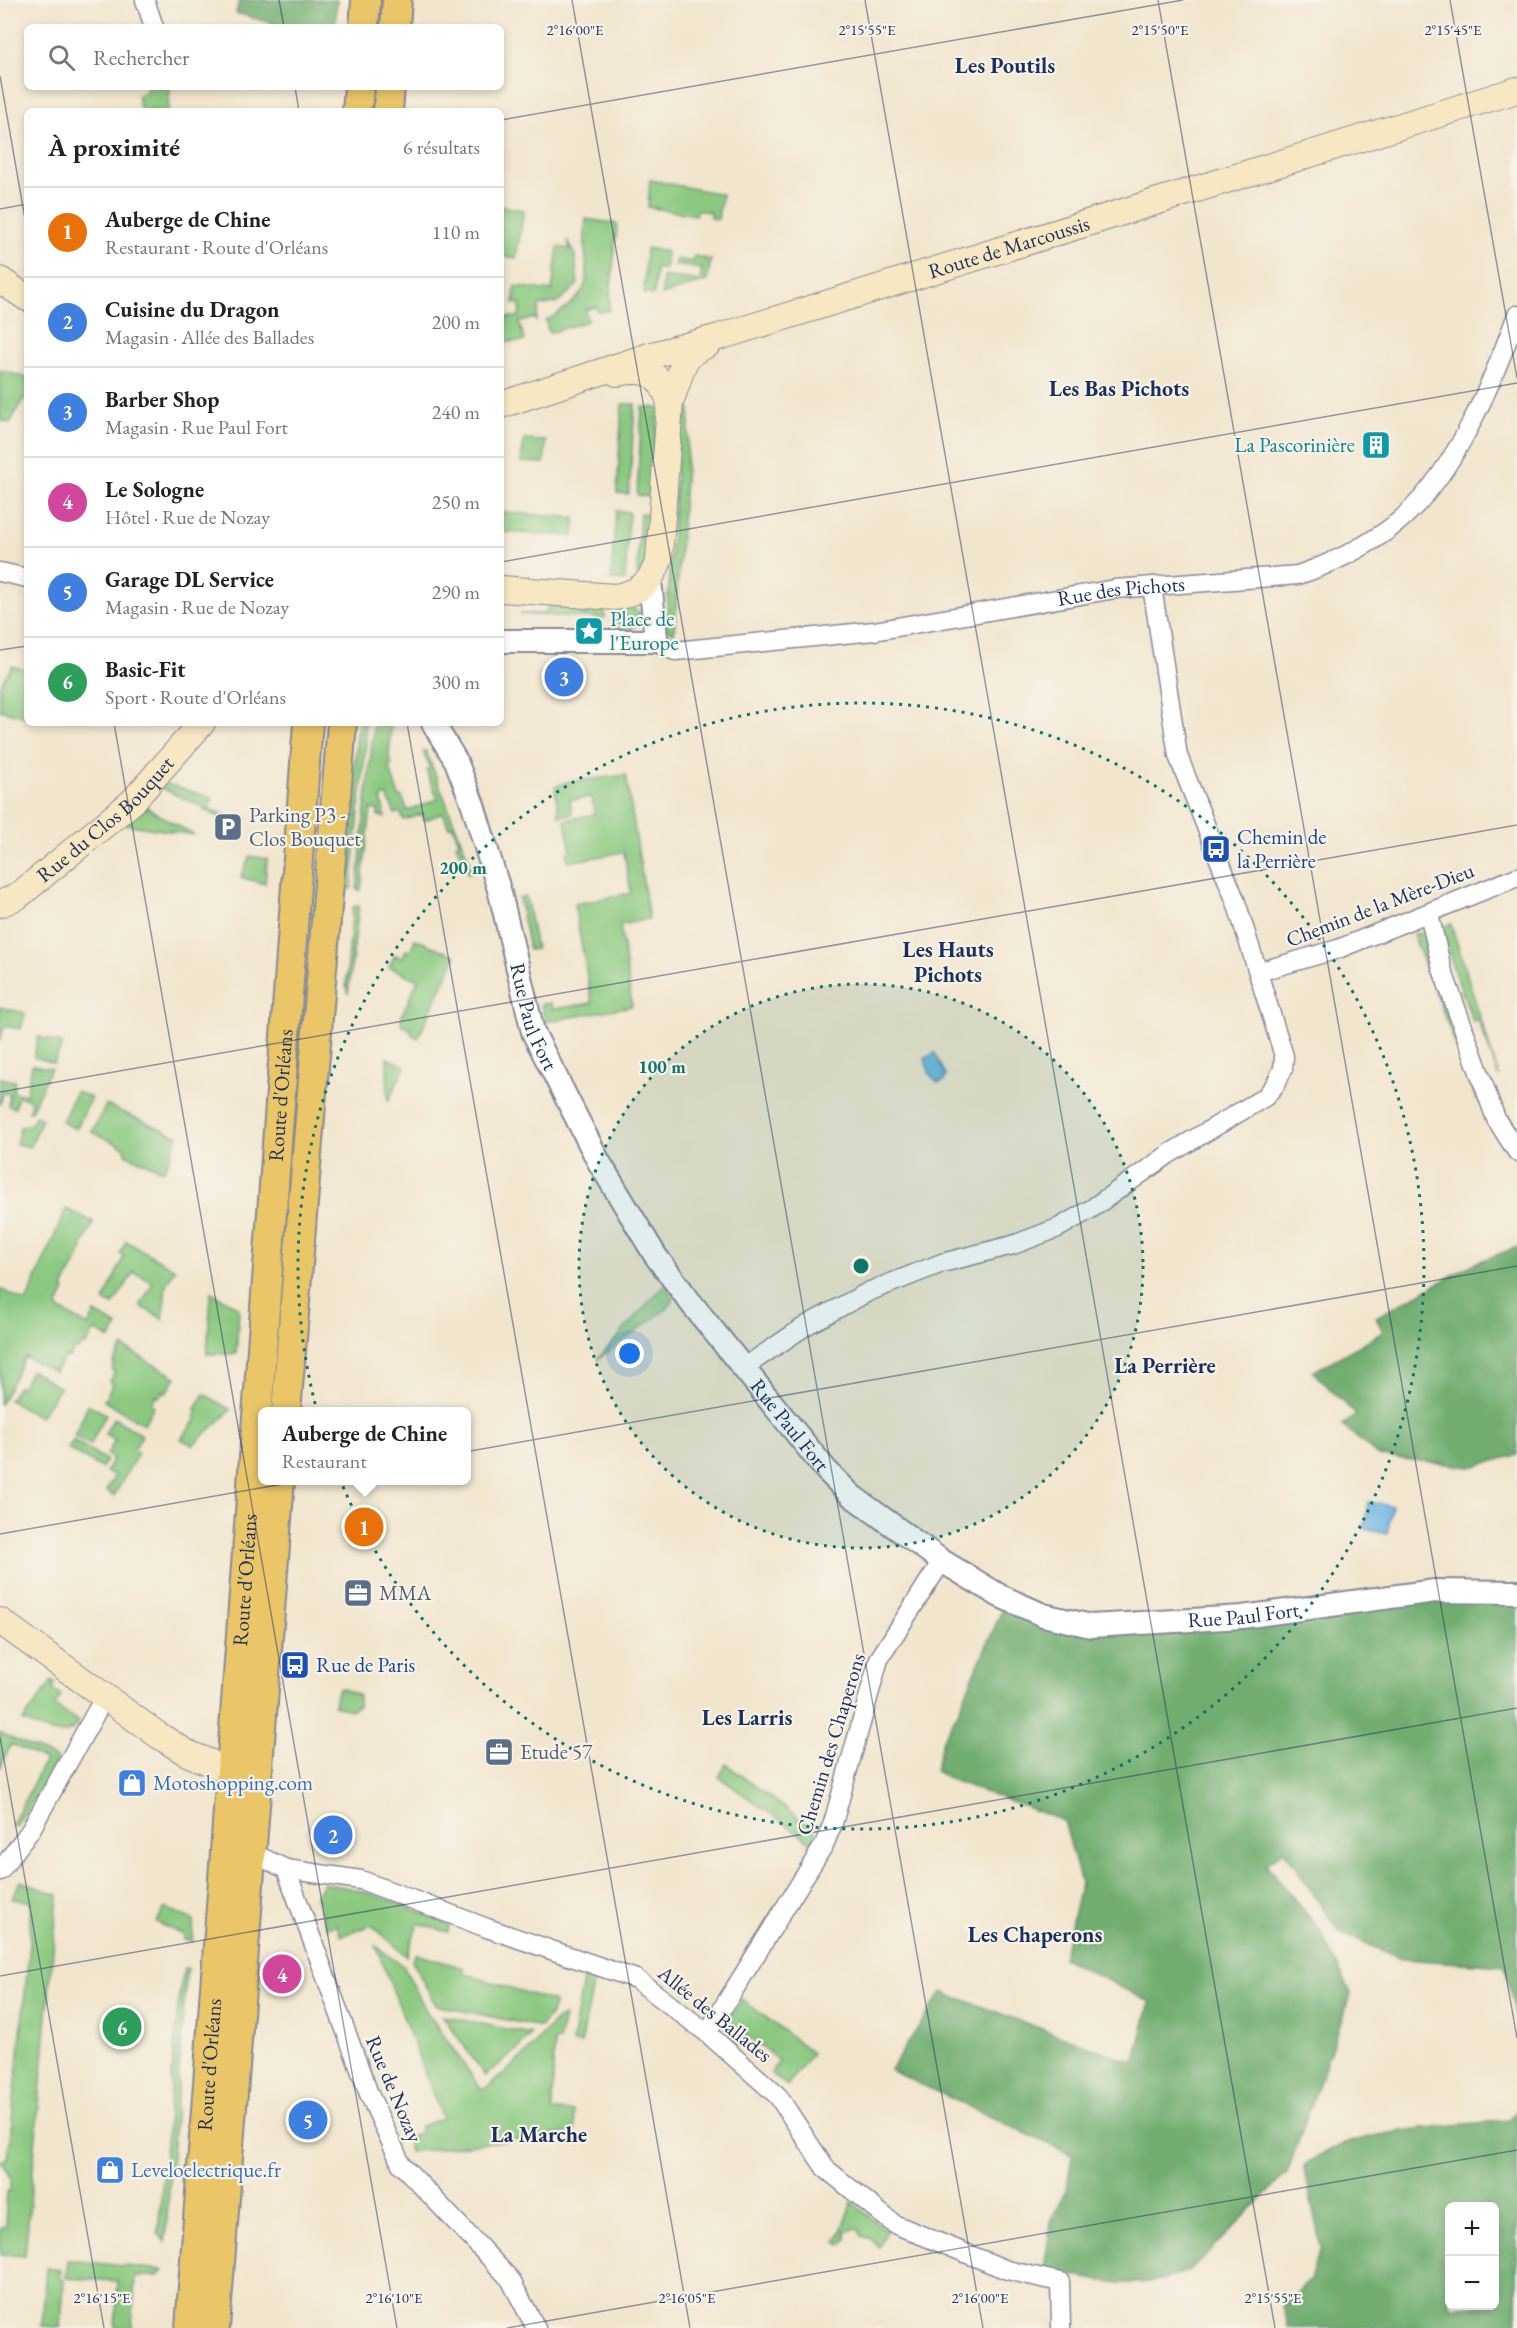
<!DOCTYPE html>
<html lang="fr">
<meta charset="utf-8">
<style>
:root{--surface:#fff;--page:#f2f2f2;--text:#222;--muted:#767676;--line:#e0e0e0;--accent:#c8321e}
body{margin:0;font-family:"EB Garamond",serif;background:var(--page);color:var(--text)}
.controls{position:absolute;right:18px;bottom:18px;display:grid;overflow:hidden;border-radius:9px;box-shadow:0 3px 9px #0003}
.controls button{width:54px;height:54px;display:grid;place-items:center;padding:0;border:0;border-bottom:2px solid var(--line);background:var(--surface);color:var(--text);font:30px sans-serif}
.you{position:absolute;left:630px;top:1354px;width:21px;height:21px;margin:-15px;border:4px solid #fff;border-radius:50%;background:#1a73e8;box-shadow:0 0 0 9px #1a73e833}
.badge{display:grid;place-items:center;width:39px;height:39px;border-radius:50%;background:var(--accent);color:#fff;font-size:20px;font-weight:700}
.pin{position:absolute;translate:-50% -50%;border:3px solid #fff;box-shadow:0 2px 6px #0006}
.popup{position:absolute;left:258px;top:1407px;width:213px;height:78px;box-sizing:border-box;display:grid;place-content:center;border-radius:9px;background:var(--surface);filter:drop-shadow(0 2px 4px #0005);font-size:20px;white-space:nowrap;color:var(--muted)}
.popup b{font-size:22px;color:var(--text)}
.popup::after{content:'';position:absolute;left:50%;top:100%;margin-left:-12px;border:12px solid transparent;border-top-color:var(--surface)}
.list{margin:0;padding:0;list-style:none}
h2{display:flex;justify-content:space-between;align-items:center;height:78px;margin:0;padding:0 24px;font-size:26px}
h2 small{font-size:20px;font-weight:400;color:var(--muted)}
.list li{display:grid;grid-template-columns:39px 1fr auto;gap:18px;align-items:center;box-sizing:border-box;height:90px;padding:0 24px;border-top:2px solid var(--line)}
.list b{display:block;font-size:22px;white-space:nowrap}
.list p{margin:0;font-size:20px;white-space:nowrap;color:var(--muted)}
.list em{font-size:20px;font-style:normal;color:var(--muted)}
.icon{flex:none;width:33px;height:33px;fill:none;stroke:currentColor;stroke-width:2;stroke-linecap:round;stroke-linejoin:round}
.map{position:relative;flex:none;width:1517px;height:2328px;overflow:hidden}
.search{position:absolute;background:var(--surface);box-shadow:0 3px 9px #0003;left:24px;top:24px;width:480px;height:66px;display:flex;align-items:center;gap:15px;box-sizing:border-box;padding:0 21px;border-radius:9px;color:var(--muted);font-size:22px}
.panel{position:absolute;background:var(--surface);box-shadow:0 3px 9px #0003;left:24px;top:108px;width:480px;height:618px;border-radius:9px}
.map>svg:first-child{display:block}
.green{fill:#8bc980;stroke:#537c6f;stroke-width:1.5}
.forest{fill:#70ad6e;stroke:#466e66;stroke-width:1.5;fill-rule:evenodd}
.water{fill:#67b4e1;stroke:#4172a0;stroke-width:1.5}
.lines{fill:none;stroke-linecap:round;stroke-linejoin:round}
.minor-casing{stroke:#868a96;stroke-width:21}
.tertiary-casing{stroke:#868a96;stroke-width:26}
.secondary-casing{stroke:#868a96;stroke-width:28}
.primary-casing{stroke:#868a96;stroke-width:32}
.minor{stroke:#fff;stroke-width:18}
.tertiary{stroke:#fff;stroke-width:22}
.secondary{stroke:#f7e8c3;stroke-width:26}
.primary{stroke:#eac669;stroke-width:28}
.ticks{fill:none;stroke:#1b2f5e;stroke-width:1.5;stroke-opacity:0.45}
.ring{fill:none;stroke:#0f766e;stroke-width:3;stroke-dasharray:3 6}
.labels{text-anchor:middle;stroke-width:4.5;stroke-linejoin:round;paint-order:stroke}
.street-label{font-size:21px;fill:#1b2f5e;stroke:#f7f3e8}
.culture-label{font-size:21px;fill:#0d838f;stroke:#f7f3e8;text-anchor:end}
.service-label{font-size:21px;fill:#4e5e75;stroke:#f7f3e8;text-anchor:start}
.transit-label{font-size:21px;fill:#164399;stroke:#f7f3e8;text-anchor:start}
.shop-label{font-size:21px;fill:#366cbe;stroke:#f7f3e8;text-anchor:start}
.neighbourhood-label{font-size:22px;font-weight:bold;fill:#1b2f5e;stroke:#f7f3e8}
.ticks-label{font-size:15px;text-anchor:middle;fill:#1b2f5e;stroke:#f7f3e8;stroke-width:4.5;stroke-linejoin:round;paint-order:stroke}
.centre{fill:#0f766e;stroke:#f7f3e8;stroke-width:3}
.ring-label{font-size:18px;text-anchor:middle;font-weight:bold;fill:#0f766e;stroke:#f7f3e8;stroke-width:4.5;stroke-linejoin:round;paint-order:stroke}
</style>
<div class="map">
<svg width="1517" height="2328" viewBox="0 0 1517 2328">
<rect width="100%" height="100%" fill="#f7f3e8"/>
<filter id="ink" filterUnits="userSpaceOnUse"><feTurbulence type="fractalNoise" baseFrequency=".0167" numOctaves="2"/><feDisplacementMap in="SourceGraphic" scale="12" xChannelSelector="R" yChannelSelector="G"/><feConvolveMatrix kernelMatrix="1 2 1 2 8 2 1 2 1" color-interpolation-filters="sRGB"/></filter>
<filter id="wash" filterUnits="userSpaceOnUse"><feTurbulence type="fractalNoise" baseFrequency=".008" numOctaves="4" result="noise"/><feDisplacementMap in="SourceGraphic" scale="24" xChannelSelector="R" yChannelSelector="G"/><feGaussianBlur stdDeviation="1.35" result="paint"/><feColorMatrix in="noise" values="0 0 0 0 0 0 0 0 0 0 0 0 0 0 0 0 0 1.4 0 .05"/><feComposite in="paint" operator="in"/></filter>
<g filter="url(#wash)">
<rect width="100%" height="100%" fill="#f2e5cd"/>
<!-- green -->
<path class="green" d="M147 87H170L168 111H141L137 96 146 92Z
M650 180 722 194 718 219 710 218V212L697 210 696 215 648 207Z
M501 206 524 210 516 258 501 256Z
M586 219 617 224 609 310 598 312 596 307 585 310 588 321 549 333 546 321C609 283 578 276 586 219Z
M568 241 575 256 578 284 559 302 539 306 536 322 535 318 519 322 525 341 503 342 501 359 504 317H519L520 304 514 303 515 286 552 291 558 247 570 249Z
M646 248 667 252 665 269H656L654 295 644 294Z
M694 256 711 260 707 281 662 295 663 276 700 281 702 269 675 265 676 259 693 262Z
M0 370 27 378V399H23L10 423 0 420Z
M622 404H635L629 494 617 493Z
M642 407 659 408 651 497 637 495Z
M680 409 690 410 674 633 666 629Z
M524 440 546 441 544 463 521 462Z
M616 511 629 512 625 580H611Z
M501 512 575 518 574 536 501 532Z
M640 513 651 514V557L637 574Z
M547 606 604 611 605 618 520 614H546Z
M617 606 632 608 640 613 641 622 629 631 616 632Z
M12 666 27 670V717L0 710V685Z
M358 723H365L366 742 351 889 344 885Z
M374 723 391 726 389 757 392 765 389 766 399 797H402L408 811 438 799 426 770 430 768 423 752 426 751 473 871 468 873 456 844 459 842 453 826 449 827 443 813 425 820 422 814 404 820 400 812 395 814 387 795 381 798 385 817 378 816V810L371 809 361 890H357Z
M626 775 649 919 620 925 632 1006 545 1022 541 1004 551 1003 553 1009 592 1003 574 904 631 893 624 852 568 862 567 853 571 852 565 820 595 814 592 797 570 800 572 814 559 816 555 787 567 782Z
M164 783 213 798 209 809 233 818 224 819 206 811 203 807 159 787Z
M144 806 194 835 124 824Z
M250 856 267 859 265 884 241 877Z
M526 897 536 949 529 950 519 898Z
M359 906 348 994 346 985 353 907Z
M1451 924 1499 1077 1478 1019 1473 1021 1453 968 1443 926Z
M1420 933 1425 936 1481 1098 1477 1100 1413 934Z
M415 939 456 956 418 1038 411 1034 412 1030 401 1025 402 1015 418 980 389 967 395 955 402 958 406 950 410 952Z
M0 1007 25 1013 21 1029 4 1026 0 1041Z
M38 1037 63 1043 54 1063 34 1057Z
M387 1058 405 1066 388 1102Z
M32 1065 51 1068 31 1111 29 1112 31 1100 18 1096 15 1108 8 1106 10 1094 3 1093 0 1105V1078L15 1081 13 1092 26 1095Z
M76 1091 91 1098 76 1129 62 1122Z
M106 1105 178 1136 164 1171 127 1155 124 1147 92 1132Z
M36 1115 42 1119 30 1147 16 1144 20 1127 31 1124Z
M66 1209 94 1222 81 1247 83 1248 63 1288 65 1290 57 1308 88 1326 95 1313 118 1326 110 1339 95 1330 85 1346 82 1344 78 1350 75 1348 69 1358 65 1356 55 1372 25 1357 0 1405V1289L26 1302Z
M126 1241 175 1269 166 1284 163 1319 140 1306 153 1283 134 1272 113 1305 104 1301 124 1256 120 1254Z
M665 1284 674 1299 668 1308 597 1360Z
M211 1292 239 1308 236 1354H207Z
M123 1347 176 1377 166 1393 163 1391 159 1397 156 1395 151 1404 154 1406 144 1424 104 1401 113 1384 109 1381 115 1372 112 1370 115 1364 113 1363Z
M31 1370 60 1388 40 1417 9 1400 18 1386 22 1387Z
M204 1394 231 1410 193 1445 181 1439 196 1419 194 1417 197 1411 195 1409Z
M88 1405 106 1414 90 1445 74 1436Z
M114 1418 142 1435 134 1450 138 1453 114 1496 106 1491 115 1476 106 1471 113 1459 107 1455 115 1440 105 1434Z
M73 1440 106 1460 102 1468 68 1449Z
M52 1681 55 1683 52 1689 61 1695 55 1706 79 1722C65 1744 41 1728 23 1721Z
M341 1688 359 1696V1705L350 1710 334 1705 337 1690Z
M0 1733 58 1759 17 1827 12 1825 45 1760 11 1744 0 1768Z
M726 1764 817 1832 812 1843 719 1777Z
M20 1881 58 1895 25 2256 0 2254V2227H5L7 2191H10V2177L0 2160 8 2159 30 1944V1901L12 1899Z
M323 1883C369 1890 408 1906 450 1925L448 1932 418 1923 407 1956 371 1925 341 1936 337 1925 327 1928 316 1896Z
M165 1908 194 1920 192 1941 184 1940V1935L156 1922Z
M376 1946 404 1967 427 2012 481 2089H486L524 2056 557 2019 564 2016 559 2041H554L552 2111H574L575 2132 410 2152 407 2137 421 2132 419 2127 442 2118Z
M416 1954 464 1968 463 1973 555 2002 551 2014 540 2027 436 2005 412 1961Z
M184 1968H187L165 2242 158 2233 179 1996Z
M584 1974 595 1975 581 2044 572 2043Z
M742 1999 812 2053 787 2086 771 2073 779 2060 746 2035 738 2045C716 2028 729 2017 742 1999Z
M443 2016 531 2034 517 2050 485 2076Z
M852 2202 887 2231 879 2247 871 2239 861 2236 859 2228 846 2231 847 2239 841 2245 837 2242Z
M68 2260 163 2270 158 2276H135L132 2328H115L118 2281 66 2278Z
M46 2268 61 2270 60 2279 64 2280 61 2327 42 2326Z"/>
<!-- forest -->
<path class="forest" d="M239 0H337L335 27H285L236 13Z
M1517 1247V1455L1471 1467 1378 1456 1342 1425 1356 1415 1313 1372 1383 1332 1376 1317 1475 1263Z
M1439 1602H1517V2021L1505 1966 1401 1959 1338 1931 1284 1850 1266 1865 1320 1930 1351 1993 1287 2173 1195 2266C1152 2295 1091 2281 1044 2268L1051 2222 1067 2187 1072 2155 890 2070 942 1992 1134 2063 1150 2002 1063 1958 1081 1883 1064 1821 949 1779 935 1771 943 1739 957 1714 1003 1608 1041 1623Z
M1517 2110V2328H1289L1283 2307 1310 2279 1321 2247 1304 2167C1341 2128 1456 2126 1510 2120ZM1450 2206H1494V2306H1450Z"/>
<!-- water -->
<path class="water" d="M935 1053 946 1075 944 1081 939 1083C930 1078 926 1066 925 1058Z
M1368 1502 1392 1506 1387 1534 1364 1529Z"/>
</g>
<g filter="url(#ink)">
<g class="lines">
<!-- minor casing -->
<g class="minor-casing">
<g id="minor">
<path d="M145 0 154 27"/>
<path d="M0 572 27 578"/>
<path id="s1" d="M656 638 665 647 675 651 874 631 1115 589 1298 575C1328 565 1359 550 1385 532 1452 485 1489 389 1517 315"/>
<path d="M1429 914 1442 969 1496 1119 1517 1152"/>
<path d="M1258 972 1338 949 1517 877"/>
<path d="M743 1368 807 1325 868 1292 942 1263 1013 1245 1058 1228 1091 1209 1169 1154 1265 1097 1275 1085 1283 1069 1284 1056 1236 902 1178 756 1152 586"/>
<path d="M250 1852 286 1869 369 2094 401 2164 510 2279 536 2328"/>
<path d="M286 1869 361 1880 487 1928 636 1979 707 2033 778 2096 825 2168 894 2224 1007 2270 1060 2282 1061 2328"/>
<path d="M0 1871 30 1831 104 1698"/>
<path d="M707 2033 824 1845 833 1823 879 1659 942 1561"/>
</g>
</g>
<!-- tertiary casing -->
<g class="tertiary-casing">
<g id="tertiary">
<path d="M501 641H650L656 638 650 581"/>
<path id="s2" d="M433 723 456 761 473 805 500 893 533 1032 599 1162 655 1255 691 1303 826 1470 852 1496 942 1561 1000 1596 1043 1615 1091 1626 1242 1617 1435 1591 1517 1592"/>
</g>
</g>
<!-- secondary casing -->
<g class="secondary-casing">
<g id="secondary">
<path d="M0 280 27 298"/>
<path d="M617 373C647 367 661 373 670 403"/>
<path id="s3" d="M501 405 649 356 719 337 1517 90"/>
<path d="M501 589 615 597C639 593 651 583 659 560L670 403 684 362 693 352 708 344"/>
<path id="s4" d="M0 904 18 896 132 802 202 723"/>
<path d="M0 1621 158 1735 187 1753 230 1771"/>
</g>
</g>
<!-- primary casing -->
<g class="primary-casing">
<g id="primary">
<path d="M364 27 366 0"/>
<path d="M395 27 397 0"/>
<path d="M357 111 359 87"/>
<path d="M388 111 390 87"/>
<path d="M286 1412 342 723"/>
<path id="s5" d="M190 2328 308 723"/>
<path d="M215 2328 280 1480"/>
</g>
</g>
<!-- minor -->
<use href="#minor" class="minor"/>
<!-- tertiary -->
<use href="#tertiary" class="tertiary"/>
<!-- secondary -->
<use href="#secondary" class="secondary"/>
<!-- primary -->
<use href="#primary" class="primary"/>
</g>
</g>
<!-- ticks -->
<path class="ticks" d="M279 0 284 27M572 0 983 2328M865 0 1275 2328M1158 0 1517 2038M1450 0 1517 378M0 76 27 230M295 87 299 111M501 120 1183 0M0 209 27 204M501 562 1517 383M0 650 27 646M114 723 397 2328M407 723 690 2328M0 1092 1517 825M0 1534 1517 1266M0 1737 104 2328M0 1976 1517 1708M507 2328 1517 2150"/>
<!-- distance rings -->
<circle cx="861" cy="1266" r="282" fill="#0f766e" fill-opacity=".12"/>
<g class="ring">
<circle cx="861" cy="1266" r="282"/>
<circle cx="861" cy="1266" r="563"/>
</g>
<!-- icons -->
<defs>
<g id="building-square" transform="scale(1.5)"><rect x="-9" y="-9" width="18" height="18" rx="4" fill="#0f9aa8" stroke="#f7f3e8"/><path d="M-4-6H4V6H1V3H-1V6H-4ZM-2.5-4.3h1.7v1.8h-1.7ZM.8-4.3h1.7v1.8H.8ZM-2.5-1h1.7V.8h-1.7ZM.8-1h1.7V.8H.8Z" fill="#fff"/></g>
<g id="sight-square" transform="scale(1.5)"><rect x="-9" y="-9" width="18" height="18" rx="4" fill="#0f9aa8" stroke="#f7f3e8"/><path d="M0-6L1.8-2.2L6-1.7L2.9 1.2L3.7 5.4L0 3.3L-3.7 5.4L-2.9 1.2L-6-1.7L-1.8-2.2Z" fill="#fff"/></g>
<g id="parking-square" transform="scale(1.5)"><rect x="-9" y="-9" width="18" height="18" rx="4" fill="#5c6f8a" stroke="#f7f3e8"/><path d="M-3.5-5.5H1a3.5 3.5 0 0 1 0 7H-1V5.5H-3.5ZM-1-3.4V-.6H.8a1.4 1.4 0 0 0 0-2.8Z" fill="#fff"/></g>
<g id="bus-square" transform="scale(1.5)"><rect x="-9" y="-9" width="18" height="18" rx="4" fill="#1a4fb4" stroke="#f7f3e8"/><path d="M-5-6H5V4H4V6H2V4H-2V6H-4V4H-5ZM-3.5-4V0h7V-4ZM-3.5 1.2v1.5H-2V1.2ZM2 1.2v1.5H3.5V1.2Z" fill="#fff"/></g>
<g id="office-square" transform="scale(1.5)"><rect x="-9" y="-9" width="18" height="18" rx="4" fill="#5c6f8a" stroke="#f7f3e8"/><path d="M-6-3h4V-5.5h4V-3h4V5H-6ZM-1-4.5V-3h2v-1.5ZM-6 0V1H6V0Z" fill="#fff"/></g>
<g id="shop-square" transform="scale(1.5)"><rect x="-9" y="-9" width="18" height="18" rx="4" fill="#3f7fe0" stroke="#f7f3e8"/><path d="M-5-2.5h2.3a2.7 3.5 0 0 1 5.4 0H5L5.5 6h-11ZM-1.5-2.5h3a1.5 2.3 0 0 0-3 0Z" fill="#fff"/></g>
</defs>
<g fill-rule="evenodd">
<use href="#building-square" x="1376" y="445"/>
<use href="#sight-square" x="589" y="631"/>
<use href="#parking-square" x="228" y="827"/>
<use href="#bus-square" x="1216" y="849"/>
<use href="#office-square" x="358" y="1593"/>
<use href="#bus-square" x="295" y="1665"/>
<use href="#office-square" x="499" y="1752"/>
<use href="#shop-square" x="132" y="1783"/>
<use href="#shop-square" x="110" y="2170"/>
</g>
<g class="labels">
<!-- street labels -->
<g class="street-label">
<text dy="7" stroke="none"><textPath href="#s3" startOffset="532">Route de Marcoussis</textPath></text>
<text dy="7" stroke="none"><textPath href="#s1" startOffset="474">Rue des Pichots</textPath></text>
<text dy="7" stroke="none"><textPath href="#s4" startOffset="136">Rue du Clos Bouquet</textPath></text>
<text transform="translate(1380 905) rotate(-21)" y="7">Chemin de la Mère-Dieu</text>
<text dy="7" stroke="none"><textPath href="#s2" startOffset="312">Rue Paul Fort</textPath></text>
<text dy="7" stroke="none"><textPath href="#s5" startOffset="1236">Route d'Orléans</textPath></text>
<text dy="7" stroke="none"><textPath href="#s2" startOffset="798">Rue Paul Fort</textPath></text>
<text dy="7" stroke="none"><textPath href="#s5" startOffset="750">Route d'Orléans</textPath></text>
<text dy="7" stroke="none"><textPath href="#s2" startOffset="1320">Rue Paul Fort</textPath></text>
<text transform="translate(831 1744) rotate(-73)" y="7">Chemin des Chaperons</text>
<text transform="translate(715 2014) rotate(39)" y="7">Allée des Ballades</text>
<text dy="7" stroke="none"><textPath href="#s5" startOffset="264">Route d'Orléans</textPath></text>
<text transform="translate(394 2089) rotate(67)" y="7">Rue de Nozay</text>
</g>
<!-- culture labels -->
<g class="culture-label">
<text x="1355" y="452">La Pascorinière</text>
<text x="610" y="626" text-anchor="start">Place de<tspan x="610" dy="24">l'Europe</tspan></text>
</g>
<!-- service labels -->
<g class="service-label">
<text x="249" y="822">Parking P3 -<tspan x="249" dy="24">Clos Bouquet</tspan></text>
<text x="379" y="1600">MMA</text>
<text x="520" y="1759">Etude 57</text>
</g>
<!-- transit labels -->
<g class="transit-label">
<text x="1237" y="844">Chemin de<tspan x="1237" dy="24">la Perrière</tspan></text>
<text x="316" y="1672">Rue de Paris</text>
</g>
<!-- shop labels -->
<g class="shop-label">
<text x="153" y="1790">Motoshopping.com</text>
<text x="131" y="2177">Leveloelectrique.fr</text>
</g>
<!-- neighbourhood labels -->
<g class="neighbourhood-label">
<text x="1005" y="73">Les Poutils</text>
<text x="1119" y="396">Les Bas Pichots</text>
<text x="948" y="957">Les Hauts<tspan x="948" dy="25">Pichots</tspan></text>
<text x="1165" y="1373">La Perrière</text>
<text x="747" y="1725">Les Larris</text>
<text x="1035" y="1942">Les Chaperons</text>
<text x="539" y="2142">La Marche</text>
</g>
</g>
<g class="ticks-label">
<text x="575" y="35">2°16'00"E</text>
<text x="867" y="35">2°15'55"E</text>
<text x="1453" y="35">2°15'45"E</text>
<text x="1160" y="35">2°15'50"E</text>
<text x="102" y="2303">2°16'15"E</text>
<text x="394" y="2303">2°16'10"E</text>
<text x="687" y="2303">2°16'05"E</text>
<text x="980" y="2303">2°16'00"E</text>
<text x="1273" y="2303">2°15'55"E</text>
</g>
<circle cx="861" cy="1266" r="9" class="centre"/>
<g class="ring-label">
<text x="463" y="874">200 m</text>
<text x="662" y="1073">100 m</text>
</g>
</svg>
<div class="controls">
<button>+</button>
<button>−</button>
</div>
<div class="you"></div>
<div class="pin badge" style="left:364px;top:1527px;background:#e8710a">1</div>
<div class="popup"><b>Auberge de Chine</b>Restaurant</div>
<div class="pin badge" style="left:333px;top:1835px;background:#3f7fe0">2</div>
<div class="pin badge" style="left:564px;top:677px;background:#3f7fe0">3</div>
<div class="pin badge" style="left:282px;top:1974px;background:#d1479c">4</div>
<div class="pin badge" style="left:308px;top:2120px;background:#3f7fe0">5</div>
<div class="pin badge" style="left:122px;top:2027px;background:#2e9e5b">6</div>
<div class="search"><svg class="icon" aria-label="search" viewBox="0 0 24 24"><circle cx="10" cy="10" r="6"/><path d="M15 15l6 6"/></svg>Rechercher</div>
<section class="panel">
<h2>À proximité<small>6 résultats</small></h2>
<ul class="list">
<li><span class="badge" style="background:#e8710a">1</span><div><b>Auberge de Chine</b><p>Restaurant · Route d'Orléans</p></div><em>110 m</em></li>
<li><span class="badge" style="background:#3f7fe0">2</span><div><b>Cuisine du Dragon</b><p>Magasin · Allée des Ballades</p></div><em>200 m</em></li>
<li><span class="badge" style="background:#3f7fe0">3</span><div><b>Barber Shop</b><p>Magasin · Rue Paul Fort</p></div><em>240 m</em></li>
<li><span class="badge" style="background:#d1479c">4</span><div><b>Le Sologne</b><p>Hôtel · Rue de Nozay</p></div><em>250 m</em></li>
<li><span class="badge" style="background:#3f7fe0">5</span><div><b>Garage DL Service</b><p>Magasin · Rue de Nozay</p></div><em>290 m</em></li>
<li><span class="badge" style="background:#2e9e5b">6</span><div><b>Basic-Fit</b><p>Sport · Route d'Orléans</p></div><em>300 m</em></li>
</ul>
</section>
</div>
